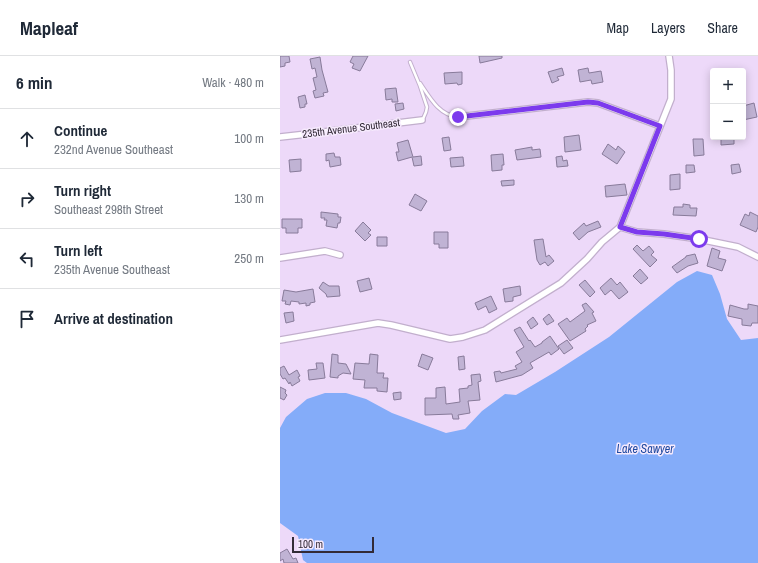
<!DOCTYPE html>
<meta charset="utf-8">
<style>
:root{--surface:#fff;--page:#f2f2f3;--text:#1f2937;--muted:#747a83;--line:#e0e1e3}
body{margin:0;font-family:"Archivo Narrow",sans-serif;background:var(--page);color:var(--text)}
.controls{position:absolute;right:12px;top:12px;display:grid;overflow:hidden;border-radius:4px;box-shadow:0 2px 10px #0003}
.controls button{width:36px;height:36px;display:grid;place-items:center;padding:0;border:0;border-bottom:1px solid var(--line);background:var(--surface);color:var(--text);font:20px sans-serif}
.scale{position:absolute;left:12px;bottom:10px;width:82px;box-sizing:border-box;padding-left:4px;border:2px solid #332b37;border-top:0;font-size:11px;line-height:14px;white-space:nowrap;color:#332b37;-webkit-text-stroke:3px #f6eafd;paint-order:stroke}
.stop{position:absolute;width:12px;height:12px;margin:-9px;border:3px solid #7c3aed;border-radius:50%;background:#fff}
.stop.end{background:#7c3aed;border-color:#fff;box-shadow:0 1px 4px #0008}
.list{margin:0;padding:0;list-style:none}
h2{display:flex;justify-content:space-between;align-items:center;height:52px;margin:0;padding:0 16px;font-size:17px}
h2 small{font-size:13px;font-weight:400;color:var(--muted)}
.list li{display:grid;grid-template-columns:26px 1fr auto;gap:12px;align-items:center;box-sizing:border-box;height:60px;padding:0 16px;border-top:1px solid var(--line)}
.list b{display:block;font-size:15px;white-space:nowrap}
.list p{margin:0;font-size:13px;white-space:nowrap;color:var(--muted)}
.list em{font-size:13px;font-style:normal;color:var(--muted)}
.icon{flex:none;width:22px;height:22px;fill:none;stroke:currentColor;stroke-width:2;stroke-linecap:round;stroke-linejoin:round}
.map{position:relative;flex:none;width:478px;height:507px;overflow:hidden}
header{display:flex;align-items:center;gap:24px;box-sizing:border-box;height:56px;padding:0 20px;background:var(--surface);border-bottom:1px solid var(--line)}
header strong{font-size:19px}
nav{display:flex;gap:22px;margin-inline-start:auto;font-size:14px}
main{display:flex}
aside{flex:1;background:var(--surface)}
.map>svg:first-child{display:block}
.water{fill:#84acf9}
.building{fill:#c0b3d4;stroke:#887b9a}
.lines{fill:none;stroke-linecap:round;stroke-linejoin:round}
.service-casing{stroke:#c2afcd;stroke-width:4.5}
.minor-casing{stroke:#c2afcd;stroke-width:8}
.service{stroke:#fff;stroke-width:2.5}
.minor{stroke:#fff;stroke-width:5.5}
.route{stroke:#7c3aed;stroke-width:5}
.labels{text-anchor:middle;stroke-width:3;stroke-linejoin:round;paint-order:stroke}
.street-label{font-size:11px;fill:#332b37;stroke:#f6eafd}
.water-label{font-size:12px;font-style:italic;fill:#1f49a0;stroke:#f6eafd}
</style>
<header>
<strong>Mapleaf</strong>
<nav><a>Map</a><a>Layers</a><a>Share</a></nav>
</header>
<main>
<aside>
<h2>6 min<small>Walk · 480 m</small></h2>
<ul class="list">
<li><svg class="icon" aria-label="ahead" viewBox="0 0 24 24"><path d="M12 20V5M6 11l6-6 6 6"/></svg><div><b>Continue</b><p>232nd Avenue Southeast</p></div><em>100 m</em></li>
<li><svg class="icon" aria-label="right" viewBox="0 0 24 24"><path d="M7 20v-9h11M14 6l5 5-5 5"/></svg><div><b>Turn right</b><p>Southeast 298th Street</p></div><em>130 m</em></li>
<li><svg class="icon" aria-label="left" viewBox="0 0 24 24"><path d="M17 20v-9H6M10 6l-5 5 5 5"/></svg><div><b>Turn left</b><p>235th Avenue Southeast</p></div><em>250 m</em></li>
<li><svg class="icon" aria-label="arrive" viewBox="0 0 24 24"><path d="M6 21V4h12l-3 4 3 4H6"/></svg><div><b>Arrive at destination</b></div></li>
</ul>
</aside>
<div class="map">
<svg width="478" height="507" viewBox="0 0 478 507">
<rect width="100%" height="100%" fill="#edd9f9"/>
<!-- water -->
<path class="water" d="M417 215 432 219 440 238 447 263 461 284 478 282V507H27L23 504 18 480 0 467V372L6 361 27 343 45 337H66L86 343 112 357 166 377 185 373 202 355 225 338 236 339 275 316 329 281 397 226Z"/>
<!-- building -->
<path class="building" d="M0 0H9L10 6 5 7V10L0 11Z
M73 0H88L80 15 72 12 74 8 70 6Z
M199 0H222V2L200 7Z
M40 1 42 14 48 36 43 37 44 40 35 42 33 35 36 34 33 22 37 21 35 12 32 13 30 3Z
M282 12 284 19 277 21 279 24 272 27 268 16Z
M308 12 309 17 321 15 323 26 312 28 311 24 300 26 298 14Z
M182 16V28L178 29 177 27 165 28 164 17Z
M116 32 118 46H112V43L106 44 105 33Z
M25 39 27 48H25V51L20 52 18 41Z
M123 47 124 53 116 55 115 48Z
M474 47 477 61 463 64V50Z
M299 79 301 94 285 96 284 81Z
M169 81 171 94 164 95 162 82Z
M441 81H454V88L441 89Z
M413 83H423L424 99 414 100Z
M128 84 133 101 141 100 142 109 134 110 132 101 118 105 116 96H119L117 87Z
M328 88 336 94 338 90 345 96 337 108 322 98Z
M252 91V94L260 93 261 101 237 104 235 94Z
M54 97 55 101H60L61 109 50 111 49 104 46 105V98Z
M223 98 224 109H222V114L212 115 211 99Z
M282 100 283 105 287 104 288 110 277 111 276 101Z
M183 101 184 110 171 111 170 102Z
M21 103V115L10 116 9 104Z
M459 108 461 116 452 118 451 109Z
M406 109H414L415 116 406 117Z
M400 118V133L390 134V119Z
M234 124V129L222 130 221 125Z
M345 128 347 139 326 141 325 130Z
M135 138 147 145 141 155 129 149Z
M403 148 410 149V152H417L416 160 393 159 394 151H403Z
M41 156 58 158V161H61L60 167H58L57 172 46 170 47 164H44L45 162H41Z
M470 156 478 160V171L476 176 460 169 465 158 469 160Z
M2 163H22V172H18V177H6V172H2Z
M318 165 321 171 308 176 299 184 293 177 304 167 306 170Z
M83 166 91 174 88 177 91 179 85 185 75 175Z
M154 176H168V192H159V188H154Z
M97 181H107V190H97Z
M263 183 266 201 269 199 274 205 268 210 265 206 260 209 257 204 254 184Z
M357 189 363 195 369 190 374 196 371 199 377 204 370 211 353 193Z
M432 192 440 195 438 202 446 204 442 215 427 210Z
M415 198 418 207 408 210 397 217 392 211 406 201V200Z
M360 213 368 222 361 228 353 220Z
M89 222 92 233 80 236 77 225Z
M331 222 337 229 340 226 348 236 339 243 331 234 325 239 320 232Z
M305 224 315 236 310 241 299 229Z
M43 226 49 230H59L60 240 47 241 46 238 39 232Z
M240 230 241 239 233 241V245L225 246 223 233Z
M33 233 35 246 30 247V249L26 250V247L19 248V246L11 245 10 249 5 248 6 245H2L4 234 16 236Z
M211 240 217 253 209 257 206 250 198 254 195 247Z
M306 247 314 256 312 257 316 265 307 269 308 270 305 273 306 275 290 285 278 268 287 262 290 266 305 255 302 249Z
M468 248 478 250V267H472L471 270 462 269V263L448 260 450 249 464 253H468Z
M13 256 14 265 6 267 4 257Z
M269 258 274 265 267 269 263 263Z
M253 261 258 268 251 273 247 266Z
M240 271 249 285 250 284 255 291 262 287V286L270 280 279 293 271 299 269 296 250 307 253 312 242 319 216 326 214 316 220 315 221 317 237 313 235 310 242 306 236 296 244 291 234 274Z
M287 284 293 292 284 298 278 290Z
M52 298 58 299V307L66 308 71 318 63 317 58 320V322L50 321Z
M90 298 98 299 97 317H104L103 322H108L107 336 97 335V332H84L85 324 73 323 75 307 89 308Z
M142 298 153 302 148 314 138 310Z
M184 300 185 313 179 314 178 301Z
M36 307H43L45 322 29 324 28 314 37 313Z
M4 310 9 319 17 314 20 320 18 321 20 325 12 330 10 326 9 328 5 322 3 323 0 318V312Z
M200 318 201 325 198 326 200 344 188 345 190 357 178 359 179 363H173L172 358 145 359V342H156V332L165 331 166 348 180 346 179 333 188 332V330L192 329 191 319Z
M0 331 6 334 5 337 7 339 4 344 0 342Z
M121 336V343L114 344 113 337Z
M7 493 13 503 16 502 18 507H4L3 503 0 505V497Z"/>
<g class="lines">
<!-- service casing -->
<g class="service-casing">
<path id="service" d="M130 6 140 30 147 51 146 56 143 63
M140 27C150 42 159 59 178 61"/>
</g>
<!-- minor casing -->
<g class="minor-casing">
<path id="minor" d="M178 61 308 46 318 47 380 70
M0 81 27 78 142 64
M340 171 391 43V14L389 0
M0 202 45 195 60 199
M0 284 98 267 111 269 170 283 183 281 205 274 281 227 307 203 322 186 340 171 357 176 384 178 419 183 458 191 478 201"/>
</g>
<!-- service -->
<use href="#service" class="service"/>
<!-- minor -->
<use href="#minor" class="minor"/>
</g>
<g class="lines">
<!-- route -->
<path class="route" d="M178 61 308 46 318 47 380 70 340 171 357 176 384 178 419 183"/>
</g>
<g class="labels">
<!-- street labels -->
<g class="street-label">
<text transform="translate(71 72) rotate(-7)" y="4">235th Avenue Southeast</text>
</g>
<!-- water labels -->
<g class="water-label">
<text x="365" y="397">Lake Sawyer</text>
</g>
</g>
</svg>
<div class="controls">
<button>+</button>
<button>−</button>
</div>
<div class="scale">100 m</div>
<div class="stop" style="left:419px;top:183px"></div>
<div class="stop end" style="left:178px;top:61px"></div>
</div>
</main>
